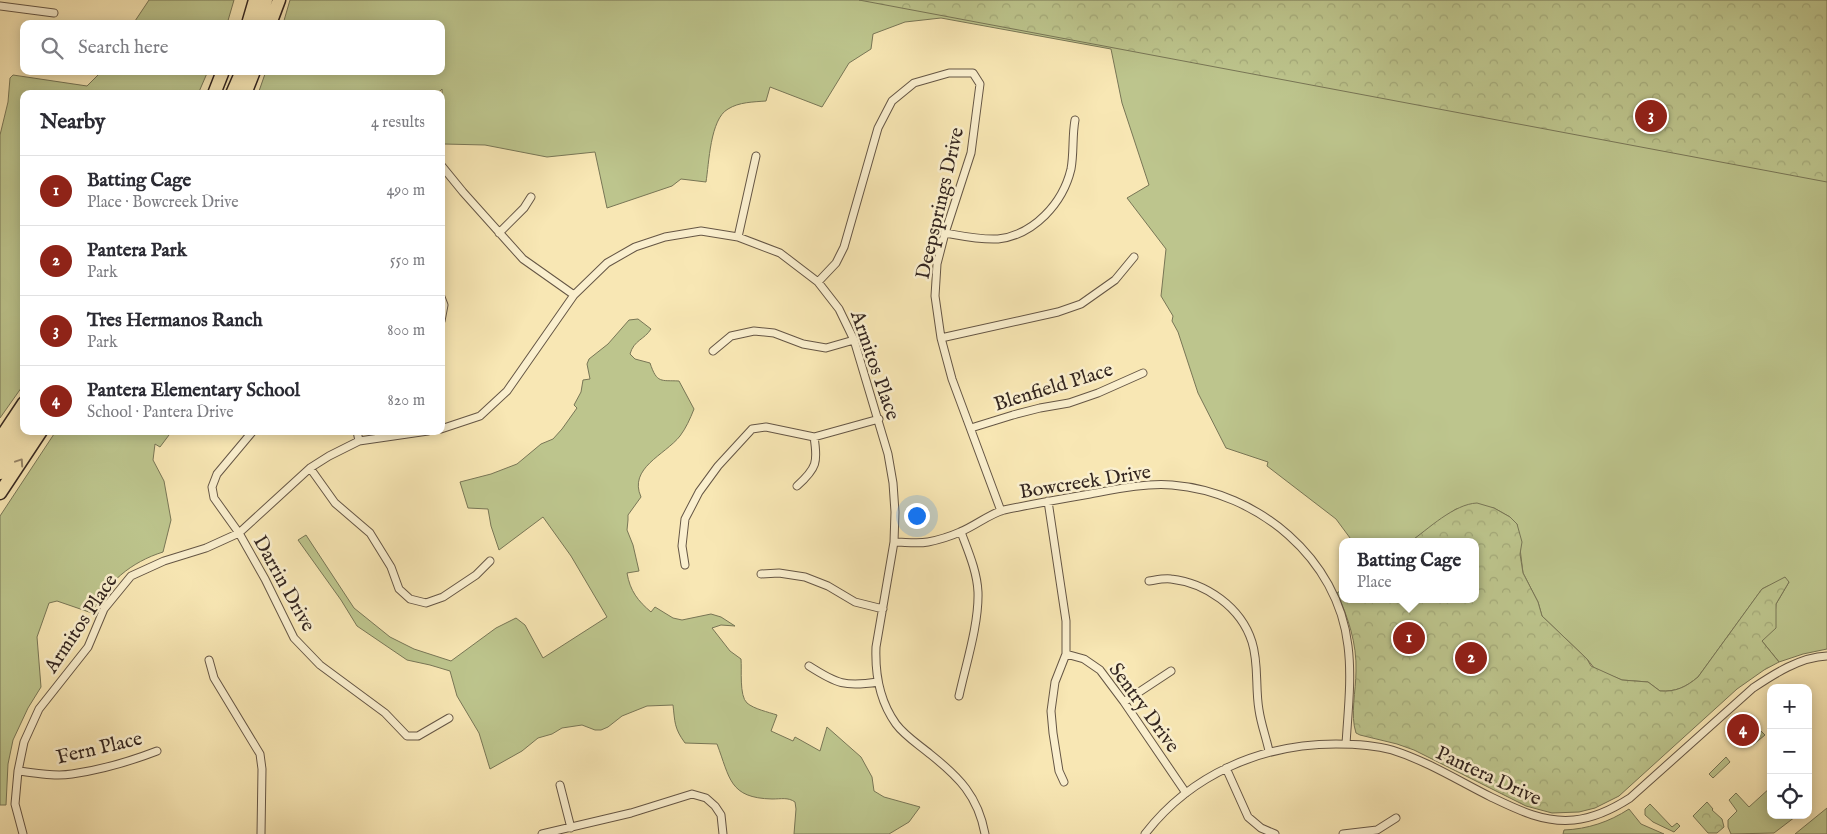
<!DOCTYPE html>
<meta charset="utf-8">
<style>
:root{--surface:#fff;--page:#f2f2f3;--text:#2b2b33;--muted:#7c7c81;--line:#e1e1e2;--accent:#8f2418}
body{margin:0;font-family:"IM FELL English",serif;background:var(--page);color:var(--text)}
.controls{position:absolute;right:15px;bottom:15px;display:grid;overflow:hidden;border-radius:10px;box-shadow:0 2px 12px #0003}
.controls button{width:45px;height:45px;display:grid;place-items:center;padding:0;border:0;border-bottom:1px solid var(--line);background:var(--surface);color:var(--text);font:25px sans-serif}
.you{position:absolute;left:916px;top:515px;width:18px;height:18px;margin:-12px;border:4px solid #fff;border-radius:50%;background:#1a73e8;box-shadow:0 0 0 8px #1a73e833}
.badge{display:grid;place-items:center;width:32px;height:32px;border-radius:50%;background:var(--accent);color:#fff;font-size:16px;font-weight:700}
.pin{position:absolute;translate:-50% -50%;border:2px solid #fff;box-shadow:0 1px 5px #0006}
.popup{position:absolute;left:1339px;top:538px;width:140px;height:65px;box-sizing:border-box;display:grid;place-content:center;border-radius:10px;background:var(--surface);filter:drop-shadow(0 1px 4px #0005);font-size:16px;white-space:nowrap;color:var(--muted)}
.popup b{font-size:19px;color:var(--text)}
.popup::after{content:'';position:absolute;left:50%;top:100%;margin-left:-10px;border:10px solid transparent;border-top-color:var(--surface)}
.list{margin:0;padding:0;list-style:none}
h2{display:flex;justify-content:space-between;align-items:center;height:65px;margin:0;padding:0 20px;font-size:21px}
h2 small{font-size:16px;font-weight:400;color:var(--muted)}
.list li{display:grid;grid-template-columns:32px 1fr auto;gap:15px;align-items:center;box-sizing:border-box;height:70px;padding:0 20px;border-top:1px solid var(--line)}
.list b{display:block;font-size:19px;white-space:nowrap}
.list p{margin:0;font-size:16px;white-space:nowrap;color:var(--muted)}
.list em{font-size:16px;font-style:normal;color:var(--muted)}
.icon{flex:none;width:28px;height:28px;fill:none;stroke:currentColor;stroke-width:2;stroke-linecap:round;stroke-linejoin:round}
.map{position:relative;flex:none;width:1827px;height:834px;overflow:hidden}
.search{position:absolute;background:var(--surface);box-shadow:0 2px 12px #0003;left:20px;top:20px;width:425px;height:55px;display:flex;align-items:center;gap:12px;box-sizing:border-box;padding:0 18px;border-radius:10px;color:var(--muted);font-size:19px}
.panel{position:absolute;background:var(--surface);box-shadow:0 2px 12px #0003;left:20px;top:90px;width:425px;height:345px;border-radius:10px}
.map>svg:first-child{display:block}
.green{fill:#bdc58d;stroke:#787656}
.park{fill:url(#park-crowns);stroke:#787656}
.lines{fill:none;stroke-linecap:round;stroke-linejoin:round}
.minor-casing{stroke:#655645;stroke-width:9}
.motorway-casing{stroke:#342620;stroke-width:15}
.minor{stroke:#faefce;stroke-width:7}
.motorway{stroke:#f8e7b4;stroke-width:12}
.oneway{stroke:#96866a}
.labels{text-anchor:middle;stroke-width:5;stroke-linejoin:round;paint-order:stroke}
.street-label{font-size:20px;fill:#342620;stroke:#faefce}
</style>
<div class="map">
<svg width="1827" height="834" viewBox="0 0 1827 834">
<defs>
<pattern id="park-crowns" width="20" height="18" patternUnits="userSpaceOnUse" patternTransform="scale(1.25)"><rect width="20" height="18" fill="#bdc58d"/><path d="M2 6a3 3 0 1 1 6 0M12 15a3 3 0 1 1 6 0" fill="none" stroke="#a3a979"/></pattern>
</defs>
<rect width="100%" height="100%" fill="#f8e7b4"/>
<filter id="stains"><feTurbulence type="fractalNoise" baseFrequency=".004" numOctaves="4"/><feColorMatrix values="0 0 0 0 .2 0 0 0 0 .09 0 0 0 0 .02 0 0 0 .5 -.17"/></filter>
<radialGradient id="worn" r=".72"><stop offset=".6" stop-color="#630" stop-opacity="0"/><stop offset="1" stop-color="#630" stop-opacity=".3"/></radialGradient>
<!-- green -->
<path class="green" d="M149 0H234L227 24H133Z
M290 0H1827V649L1803 654 1779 662 1762 641 1775 615 1776 604 1789 582 1768 586 1762 589 1698 677C1686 687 1676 692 1660 691L1648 682 1622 680 1595 669 1587 659 1542 616 1538 602 1523 573 1517 524 1510 517 1494 508 1456 509 1410 542H1353L1336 519 1267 466 1268 462 1226 448 1198 393 1178 332 1172 321 1173 316 1161 296 1166 249 1127 198 1149 185 1122 103 1111 49 941 18 905 22 873 34 871 49 849 63 822 107 770 87 766 101C753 102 739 102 728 109 710 119 709 164 706 182L681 179 672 186 607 208 595 152 547 157 485 145 444 144 442 89 437 94H258L266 71H441V24H283Z
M102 71H208L198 94H24V384L0 418V135L8 102 10 78 13 75 87 86Z
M638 319 651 329C644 340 634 340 630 354L635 359 650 363C657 384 661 380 679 381L694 409C690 419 686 428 680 436 665 455 628 468 641 497L628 515V520L627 530 633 545 639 571 627 573C630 591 638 601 651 612L655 607 673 618 682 620 711 614 721 617 735 626 721 625 712 628 730 651 741 659C742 669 739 696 747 703 754 709 768 712 777 715L771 731 793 741 795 737 820 751 827 727 861 757 872 777 874 791 884 797 920 807 909 822 889 834H794L796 809 795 802C788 797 781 799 772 799 729 798 730 778 717 744L685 743C674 728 675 722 673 705L647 706 622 716 608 727 601 730H595L582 725 562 728 552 734 538 738 522 751 490 769 479 733 457 696 450 671 430 665 407 660 357 626 341 600 298 540 306 535 354 608 390 637 414 649 451 661 496 628 516 618 525 625 543 658 607 617 571 556 543 517 499 550 491 526 488 509 468 508 460 482 491 474 517 464 541 444 553 439 562 429 577 408 574 405 581 392 583 380 590 379 587 364 589 359 608 344 629 320Z
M56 431H172L160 447 155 444 153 460 164 481 171 520 163 552C131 562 106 583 92 613L57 601 49 603 37 637 41 687 28 708 13 740 8 764 6 805H0V516Z
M1758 728 1765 735 1753 745 1747 739Z
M1726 757 1730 762 1713 778 1709 774Z
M1771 787V815H1793L1795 817 1774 833 1731 834 1728 827V820L1737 811 1729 800 1736 793 1749 807Z
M1650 804 1672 827 1677 823 1680 826 1674 832 1653 822 1645 815V809Z
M1827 808V834H1795Z
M1629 809 1641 824 1664 834H1563L1564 830C1588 829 1609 822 1629 809Z"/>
<!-- park -->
<path class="park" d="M859 0H1827V182Z
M1477 503 1494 508 1510 517 1517 524 1522 542 1520 554 1523 573 1538 602 1542 616 1587 659 1591 666 1622 680 1648 682 1660 691C1676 692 1686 687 1698 677L1759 593 1762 589 1785 577 1789 582 1776 604V628L1762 641 1779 662 1764 670 1737 689 1619 796 1595 808 1579 812 1552 813 1526 806 1414 750 1397 744 1360 735 1356 733C1350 715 1356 691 1356 671 1357 644 1348 617 1337 593L1343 589V599H1475V542H1410C1428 529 1454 504 1477 503Z
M1707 802 1713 809 1712 810 1722 819 1724 827 1717 833H1708L1693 816Z"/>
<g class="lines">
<!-- minor casing -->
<g class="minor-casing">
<path id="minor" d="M0 6 54 13
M441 165 463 192 523 259 574 295
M499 233 524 208 531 197
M945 233C962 236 980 240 998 239 1034 235 1063 203 1071 169 1074 153 1072 136 1075 120
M738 237 756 156
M818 282 836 263 844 247 878 128 892 101 914 83 949 73H973L980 84 971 153 945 233 937 264 935 296 941 338 952 379 1001 511
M441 297 444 305 441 321
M941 338 1058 312 1081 304 1115 280 1134 257
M713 351 731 336 754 331 774 333 803 344 826 348 854 340
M971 428 1013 415 1040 408 1069 403 1098 393 1143 373
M441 429 480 416 507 391 574 295 607 263 635 247 665 237 701 231 738 237 780 253 818 282 839 309 854 340 888 454 893 483 895 512 894 542 876 647C875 673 880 702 896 724 905 736 918 744 930 754 959 777 978 796 985 834
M253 431 217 474 212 487 214 498 239 533 265 579 294 638 320 665 385 713 407 736H418L449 718
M357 431 359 441
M310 468 335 503 370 533 391 567 399 589 410 599 426 603 443 597 476 575 490 561
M797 486C817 468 818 462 814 437
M1048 501 1066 621V654L1055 682 1051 711 1053 733 1059 771 1064 782
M894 542C905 542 917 544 928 542 938 540 951 536 960 532 975 526 989 514 1004 510 1033 504 1061 499 1090 494 1117 489 1145 483 1172 485 1258 492 1338 558 1348 646 1352 678 1348 711 1346 744
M685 565 682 546 685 519 699 492 718 466 752 429 766 427 814 437 879 419
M761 574 779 573 805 577 828 586 855 602 883 609
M1149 581C1156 580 1164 578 1171 579 1206 583 1241 607 1252 642 1259 664 1255 687 1259 710 1261 724 1266 737 1269 751
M1066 654 1084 659 1100 670 1124 702 1186 793
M209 660 214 678 260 754 262 769 261 834
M809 666C837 684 845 687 878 682
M959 696C966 664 979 624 978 592 977 571 968 551 961 532
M1124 702 1171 671
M1226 768 1248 817 1261 828 1275 834
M18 771C36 773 54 777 72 774 100 770 131 761 157 751
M560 785 571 828
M23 834 15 804 18 771 24 742 39 709 88 647 104 609 131 576 164 561 206 548 239 533 310 468 329 456 359 441 428 431
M542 834 631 813 692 794 706 798 715 806 721 815 723 834
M1145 834C1191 774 1262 744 1336 744 1355 744 1374 745 1392 750 1427 761 1459 781 1491 797 1518 810 1544 823 1574 820 1594 818 1613 809 1630 798L1753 688C1774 674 1800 657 1827 656
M1343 834 1377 830 1396 818"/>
</g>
<!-- motorway casing -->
<g class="motorway-casing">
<path id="motorway" d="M248 24 255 0
M258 24 266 0
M270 24 279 0
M214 94 223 71
M232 94 242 71
M245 94 254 71
M0 439 24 403
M0 456 24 420
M0 473 28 431
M0 493 41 431"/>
</g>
<!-- minor -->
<use href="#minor" class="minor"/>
<!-- motorway -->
<use href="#motorway" class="motorway"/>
</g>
<!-- one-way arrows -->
<defs><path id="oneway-chevron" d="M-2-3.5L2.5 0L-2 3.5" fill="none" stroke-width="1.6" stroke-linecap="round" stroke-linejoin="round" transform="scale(1.25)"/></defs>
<use class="oneway" href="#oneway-chevron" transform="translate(20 462) rotate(-56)"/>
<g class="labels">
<!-- street labels -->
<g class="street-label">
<text transform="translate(939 203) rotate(-77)" y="7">Deepsprings Drive</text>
<text transform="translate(876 365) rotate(71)" y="7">Armitos Place</text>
<text transform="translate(1053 386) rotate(-17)" y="7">Blenfield Place</text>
<text transform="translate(1085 481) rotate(-9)" y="7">Bowcreek Drive</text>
<text transform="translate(285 583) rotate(61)" y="7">Darrin Drive</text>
<text transform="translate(80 623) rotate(-56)" y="7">Armitos Place</text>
<text transform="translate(1145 707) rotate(54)" y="7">Sentry Drive</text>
<text transform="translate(99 747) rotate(-13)" y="7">Fern Place</text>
<text transform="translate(1489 775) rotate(25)" y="7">Pantera Drive</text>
</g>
</g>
<rect width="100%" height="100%" filter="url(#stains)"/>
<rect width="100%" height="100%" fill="url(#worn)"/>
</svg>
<div class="controls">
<button>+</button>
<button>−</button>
<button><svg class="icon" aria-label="locate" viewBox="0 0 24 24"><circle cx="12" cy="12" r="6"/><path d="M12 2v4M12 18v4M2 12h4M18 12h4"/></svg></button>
</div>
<div class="you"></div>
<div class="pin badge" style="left:1409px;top:638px">1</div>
<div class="popup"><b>Batting Cage</b>Place</div>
<div class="pin badge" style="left:1471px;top:658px">2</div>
<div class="pin badge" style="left:1651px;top:116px">3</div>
<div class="pin badge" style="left:1743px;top:730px">4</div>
<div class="search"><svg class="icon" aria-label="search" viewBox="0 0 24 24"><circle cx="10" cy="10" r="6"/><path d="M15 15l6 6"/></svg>Search here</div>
<section class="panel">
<h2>Nearby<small>4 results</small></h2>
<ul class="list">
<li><span class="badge">1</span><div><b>Batting Cage</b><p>Place · Bowcreek Drive</p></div><em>490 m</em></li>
<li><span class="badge">2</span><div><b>Pantera Park</b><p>Park</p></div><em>550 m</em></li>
<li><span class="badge">3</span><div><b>Tres Hermanos Ranch</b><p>Park</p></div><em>800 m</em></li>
<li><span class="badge">4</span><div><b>Pantera Elementary School</b><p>School · Pantera Drive</p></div><em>820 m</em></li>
</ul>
</section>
</div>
